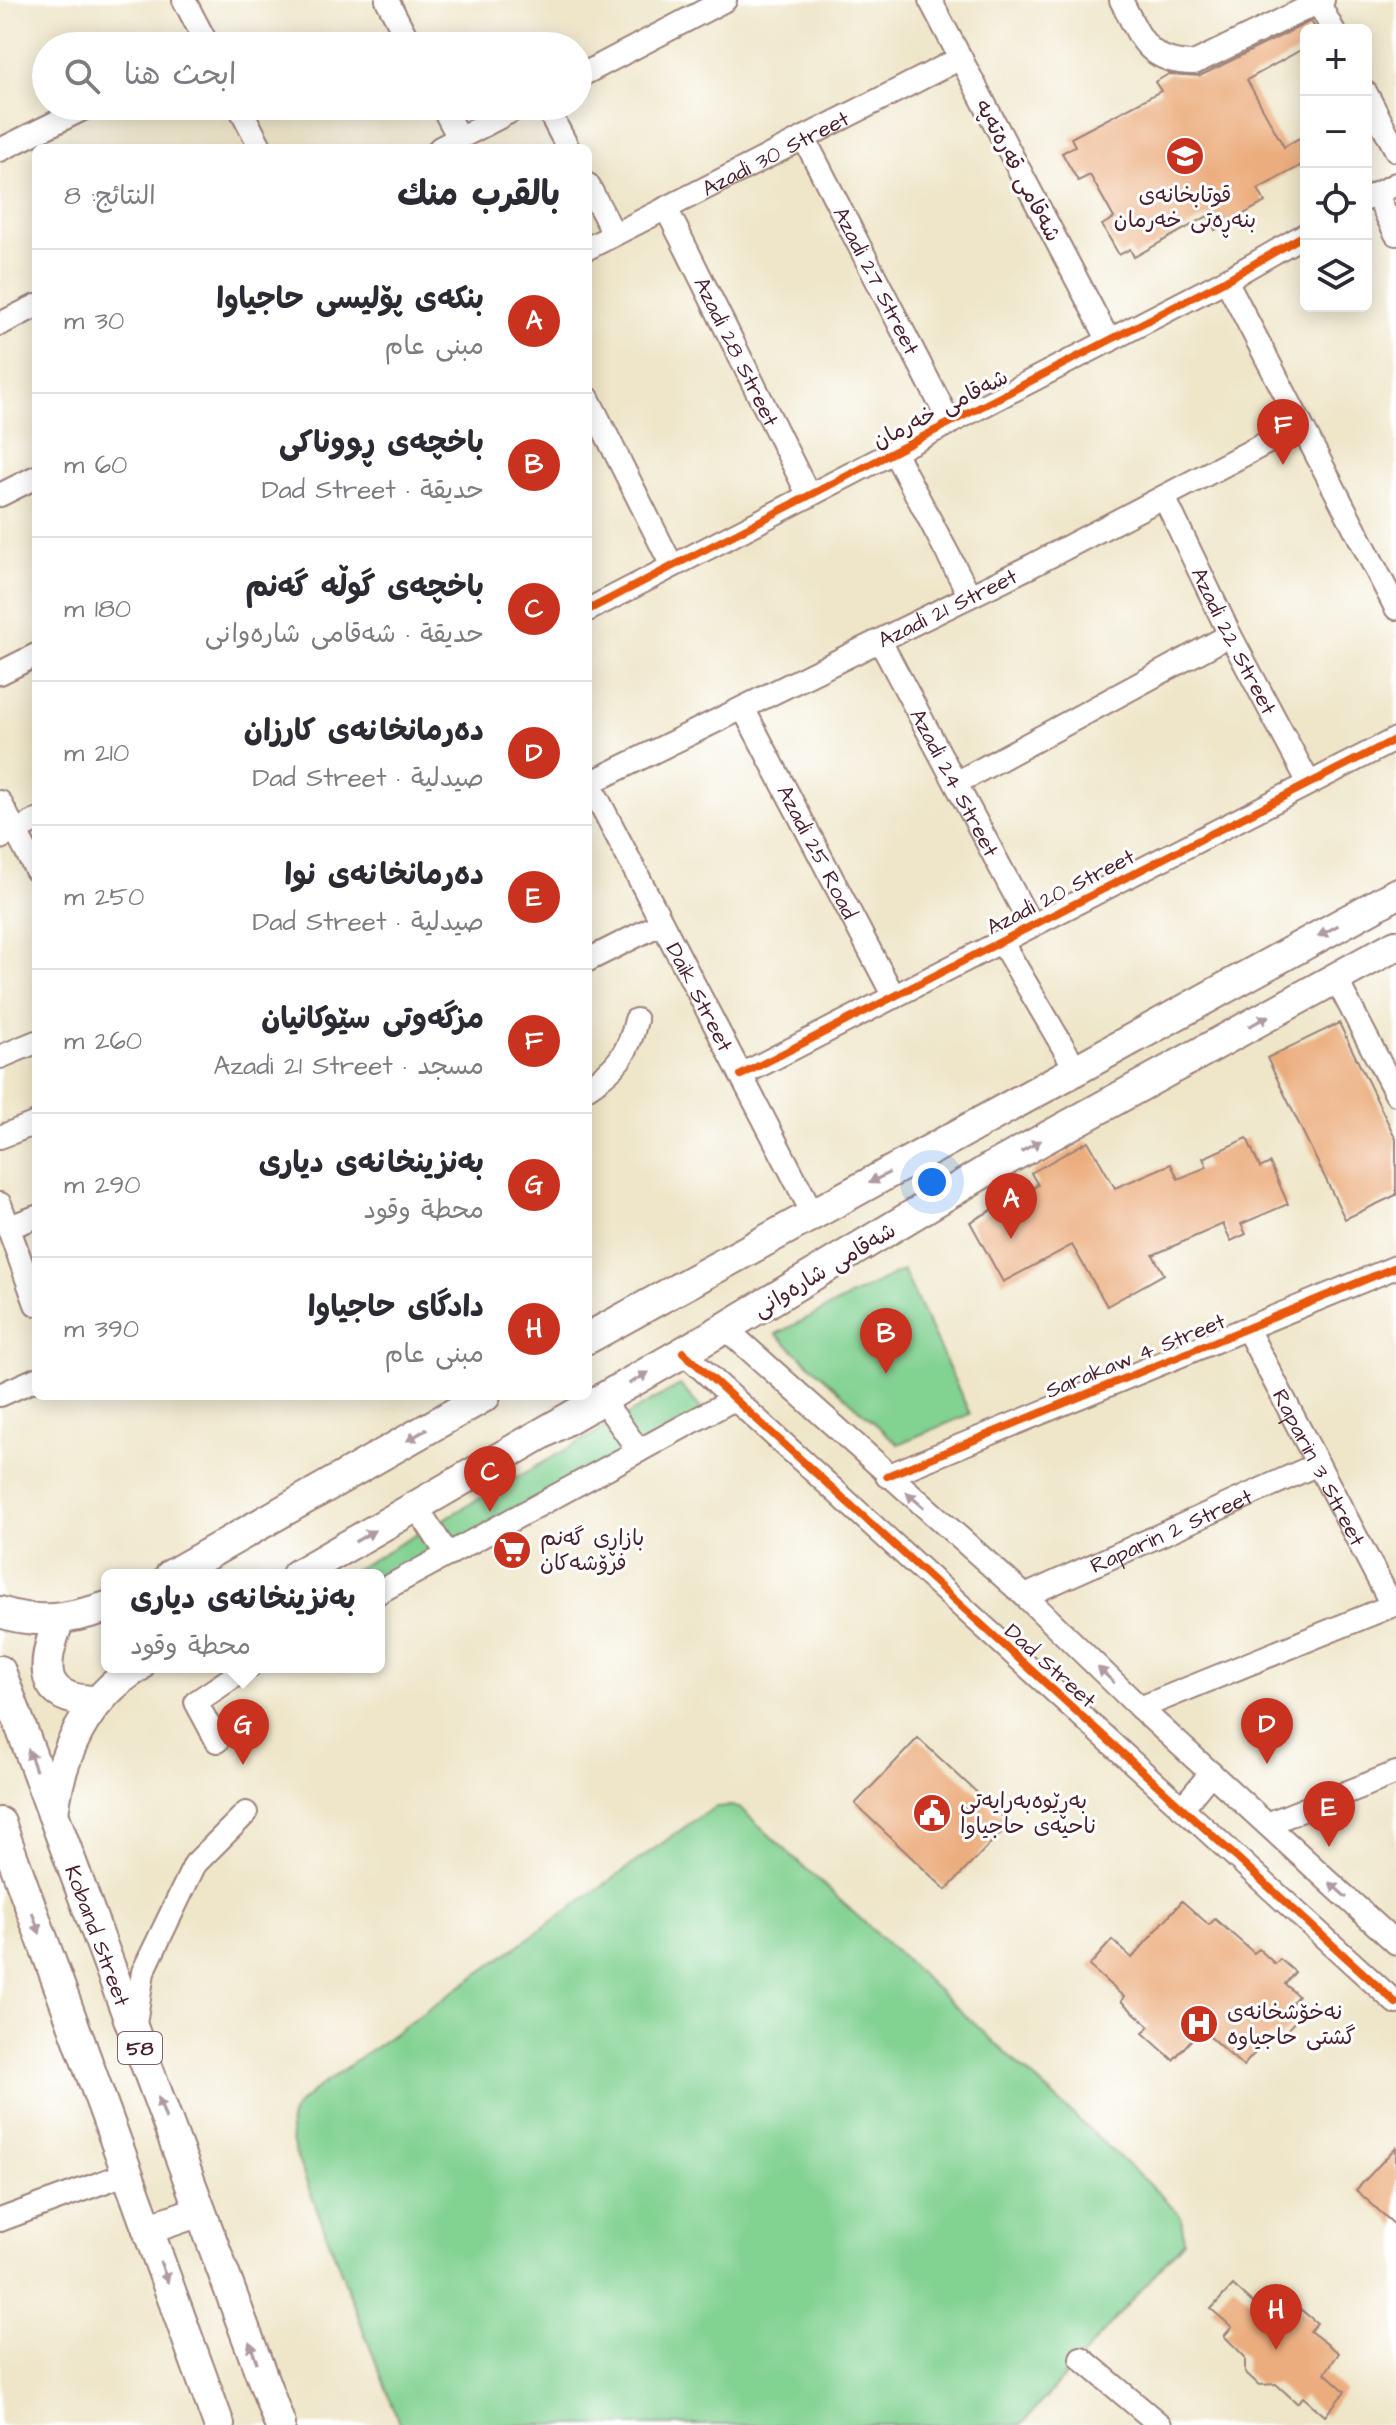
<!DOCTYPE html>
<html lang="ar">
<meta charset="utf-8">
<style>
:root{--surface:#fff;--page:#f2f2f3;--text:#2b2b33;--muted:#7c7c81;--line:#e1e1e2;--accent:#c8321e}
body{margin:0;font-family:"Architects Daughter","Playpen Sans Arabic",sans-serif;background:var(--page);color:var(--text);direction:rtl}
.controls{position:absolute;right:24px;top:24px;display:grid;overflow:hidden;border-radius:12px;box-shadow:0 4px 20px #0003}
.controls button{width:72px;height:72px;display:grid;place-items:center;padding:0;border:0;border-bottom:2px solid var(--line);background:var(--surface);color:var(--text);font:40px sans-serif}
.you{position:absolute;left:932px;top:1182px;width:28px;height:28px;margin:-20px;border:6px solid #fff;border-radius:50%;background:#1a73e8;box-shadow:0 0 0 12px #1a73e833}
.badge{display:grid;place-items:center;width:52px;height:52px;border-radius:50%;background:var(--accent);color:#fff;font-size:26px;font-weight:700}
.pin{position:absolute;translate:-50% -66px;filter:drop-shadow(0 2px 4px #0008)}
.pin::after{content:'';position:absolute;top:42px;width:28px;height:24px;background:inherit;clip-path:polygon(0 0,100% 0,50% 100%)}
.popup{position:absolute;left:101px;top:1569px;width:284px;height:104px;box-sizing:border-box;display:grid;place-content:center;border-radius:12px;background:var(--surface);filter:drop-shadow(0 2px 6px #0005);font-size:26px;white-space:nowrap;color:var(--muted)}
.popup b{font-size:30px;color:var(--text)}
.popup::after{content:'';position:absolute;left:50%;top:100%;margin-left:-16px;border:16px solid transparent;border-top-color:var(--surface)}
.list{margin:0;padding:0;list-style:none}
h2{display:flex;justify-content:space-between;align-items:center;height:104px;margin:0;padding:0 32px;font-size:34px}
h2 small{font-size:26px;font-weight:400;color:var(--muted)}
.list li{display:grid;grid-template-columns:52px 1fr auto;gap:24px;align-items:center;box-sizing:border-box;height:144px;padding:0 32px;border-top:2px solid var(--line)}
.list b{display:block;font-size:30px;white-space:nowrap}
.list p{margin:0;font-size:26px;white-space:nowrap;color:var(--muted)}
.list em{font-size:26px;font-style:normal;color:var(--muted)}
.icon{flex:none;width:44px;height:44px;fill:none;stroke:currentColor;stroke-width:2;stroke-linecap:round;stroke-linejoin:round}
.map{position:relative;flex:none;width:1396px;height:2425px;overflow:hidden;direction:ltr}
.search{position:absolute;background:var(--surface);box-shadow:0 4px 20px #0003;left:32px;top:32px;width:560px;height:88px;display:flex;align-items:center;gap:20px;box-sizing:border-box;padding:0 28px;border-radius:44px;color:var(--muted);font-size:30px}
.panel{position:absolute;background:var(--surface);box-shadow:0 4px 20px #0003;left:32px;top:144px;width:560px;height:1256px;border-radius:12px;direction:rtl}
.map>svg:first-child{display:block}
.green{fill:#82d292;stroke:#66785e;stroke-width:2}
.building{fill:#ecad7e}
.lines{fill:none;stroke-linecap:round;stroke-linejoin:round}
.minor-casing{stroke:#9c827a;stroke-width:26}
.major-casing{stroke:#9c827a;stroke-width:34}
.minor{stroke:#fff;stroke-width:22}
.major{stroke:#fff;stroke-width:30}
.cycleway-casing{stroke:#fff;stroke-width:13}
.cycleway{stroke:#e8590c;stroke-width:8}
.oneway{fill:#ae9aa0}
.labels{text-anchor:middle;stroke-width:6;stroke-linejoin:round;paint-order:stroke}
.shield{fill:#fff;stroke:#80626b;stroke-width:2}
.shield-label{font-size:20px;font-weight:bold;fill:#4a1f2b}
.street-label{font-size:22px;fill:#4a1f2b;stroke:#fff}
.poi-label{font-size:22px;fill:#4a1f2b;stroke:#fff;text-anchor:start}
</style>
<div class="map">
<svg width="1396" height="2425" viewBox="0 0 1396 2425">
<rect width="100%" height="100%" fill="#fff"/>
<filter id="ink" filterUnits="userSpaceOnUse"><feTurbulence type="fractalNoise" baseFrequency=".0125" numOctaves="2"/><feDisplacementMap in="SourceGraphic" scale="16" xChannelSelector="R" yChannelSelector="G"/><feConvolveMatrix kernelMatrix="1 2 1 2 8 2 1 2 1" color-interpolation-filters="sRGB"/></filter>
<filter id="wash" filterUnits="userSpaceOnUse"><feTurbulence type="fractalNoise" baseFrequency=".006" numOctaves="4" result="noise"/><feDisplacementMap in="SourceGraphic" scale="32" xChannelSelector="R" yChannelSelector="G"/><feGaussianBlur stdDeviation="1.8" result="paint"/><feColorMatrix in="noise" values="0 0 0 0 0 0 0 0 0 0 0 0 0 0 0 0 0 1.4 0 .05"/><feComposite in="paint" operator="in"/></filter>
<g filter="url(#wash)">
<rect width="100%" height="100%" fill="#efe6c9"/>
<!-- green -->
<path class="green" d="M903 1270 970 1414 898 1444 776 1334Z
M680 1385 703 1411 379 1593V1575H345Z
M732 1806 741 1809 1168 2202 1181 2217 1184 2241 1021 2425H400L298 2160C286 2123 283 2115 315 2090L699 1817 716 1807Z"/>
<g id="blocks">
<!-- building -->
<path class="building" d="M1311 21 1316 30H1306V47L1247 80 1284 147 1306 134V163L1258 189 1265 202 1215 230 1208 216 1134 257 1130 249 1119 255 1102 225 1114 218 1090 175 1078 181 1062 153 1075 146 1071 138 1161 91 1155 82 1169 74 1200 76Z
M1339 1023 1396 1139V1195L1345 1219 1267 1058Z
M1247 1138 1260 1168 1270 1163 1288 1204 1241 1224 1246 1234 1231 1241 1223 1224 1153 1255 1164 1274 1107 1306 1072 1245 1003 1282 970 1222 1038 1185 1031 1173 1088 1141 1115 1188 1171 1164 1178 1179 1207 1167 1203 1158Z
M918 1738 1010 1823 946 1890 855 1804Z
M1182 1901 1209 1925 1215 1919 1254 1953 1259 1949 1275 1964 1280 1959 1295 1972 1285 1984 1298 1996 1285 2010 1296 2020 1277 2041 1271 2035 1243 2066 1201 2029 1173 2060 1143 2033 1149 2026 1121 2001 1124 1997 1089 1966 1112 1940 1132 1958Z
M1396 2147V2226L1356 2190Z
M1233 2285 1254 2304 1266 2290 1295 2315 1300 2309 1317 2323 1310 2331 1339 2353 1325 2373 1345 2391 1325 2416 1303 2397 1297 2403 1276 2384 1259 2385 1245 2372V2357L1224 2336 1232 2327 1211 2309Z"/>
</g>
</g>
<g filter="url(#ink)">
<use href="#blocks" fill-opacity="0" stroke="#9c827a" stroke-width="2"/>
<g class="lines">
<!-- minor casing -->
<g class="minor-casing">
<g id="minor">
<path d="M184 0 208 46"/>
<path d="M387 0 411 46"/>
<path d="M930 0 1109 341"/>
<path d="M1121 0C1140 37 1147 63 1194 63L1323 0"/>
<path d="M1318 2 1333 30"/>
<path d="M578 77 725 0"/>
<path d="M1366 93 1396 150"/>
<path d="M239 106 261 148"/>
<path d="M442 106 459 138"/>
<path d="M546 106 568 148"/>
<path id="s1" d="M804 138 950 423"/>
<path d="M440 148 521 106"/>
<path d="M0 150 89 106"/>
<path d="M588 185 614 234"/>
<path d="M1376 194 1396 234"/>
<path d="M1366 199 1396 184"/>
<path id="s2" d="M666 208 809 496"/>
<path id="s3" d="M588 248 961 58"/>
<path d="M1226 280 1396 608"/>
<path d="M0 324 36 306"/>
<path d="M588 398 672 566"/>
<path d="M894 452 970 596"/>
<path d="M0 495 36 477"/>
<path id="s4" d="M1164 497 1230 635 1309 783"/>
<path d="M588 610 1226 280 1306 234"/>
<path id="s5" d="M880 641 1031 925"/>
<path d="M0 673 36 655"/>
<path id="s6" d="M743 708 894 997"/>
<path id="s7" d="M588 780 813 1214"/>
<path id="s8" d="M590 783 1031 566 1301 425"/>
<path d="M956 783 1230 635"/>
<path d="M0 802 36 870"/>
<path d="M0 838 36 821"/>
<path d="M1001 941 1076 1069"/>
<path d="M588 960 662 923"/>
<path d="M1336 979 1396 1094"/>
<path d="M0 1057 36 1042"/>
<path d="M741 1075 1396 739"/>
<path d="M588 1087C616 1069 629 1053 636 1020"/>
<path d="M0 1137 36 1123"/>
<path d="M0 1204 36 1304"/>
<path d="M9 1227 36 1217"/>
<path d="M725 1328 1025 1596 1140 1708 1396 1943"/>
<path id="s9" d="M1247 1329 1392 1605"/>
<path d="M683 1352 1396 2003"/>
<path d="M0 1395 36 1379"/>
<path d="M602 1399 639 1451"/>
<path d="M887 1476 1396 1267"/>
<path d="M416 1506 448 1555"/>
<path d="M379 1592 734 1399"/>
<path id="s10" d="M1025 1596 1318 1464"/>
<path d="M1140 1708 1396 1604"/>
<path d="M217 1741 196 1702 248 1667"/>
<path d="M1182 1808 1211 1773"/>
<path d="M1267 1824 1396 1773"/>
<path d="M134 2030 143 1972 195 1864 246 1813"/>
<path d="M0 2220 128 2173"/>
<path d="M1081 2358 1160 2425"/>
</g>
</g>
<!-- major casing -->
<g class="major-casing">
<g id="major">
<path d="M588 1338 1396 894"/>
<path d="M171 1575 485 1396"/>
<path d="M297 1575 725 1328 986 1171 1396 945"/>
<path d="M0 1612C38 1625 70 1619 107 1607"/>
<path d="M59 1620C41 1665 37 1702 99 1701"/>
<path id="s11" d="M0 1671 280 2425"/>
<path d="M53 1814C60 1755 86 1699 138 1667"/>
<path d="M0 1823 219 2425"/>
<path d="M148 2229 200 2211"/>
</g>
</g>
<!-- minor -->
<use href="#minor" class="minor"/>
<!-- major -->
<use href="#major" class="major"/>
<!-- cycleway casing -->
<g class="cycleway-casing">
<path id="cycleway" d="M588 610 1226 280 1306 234
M741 1075 1396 739
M683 1352 1396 2003
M887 1476 1396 1267"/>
</g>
<!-- cycleway -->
<use href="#cycleway" class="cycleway"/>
</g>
<!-- one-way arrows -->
<defs><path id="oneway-solid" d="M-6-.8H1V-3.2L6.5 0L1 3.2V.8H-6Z" transform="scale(2)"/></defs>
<g class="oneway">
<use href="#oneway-solid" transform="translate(1328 931) rotate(151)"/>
<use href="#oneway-solid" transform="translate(1259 1021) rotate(-29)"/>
<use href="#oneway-solid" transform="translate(1031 1146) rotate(-29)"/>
<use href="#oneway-solid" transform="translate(879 1178) rotate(152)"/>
<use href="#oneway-solid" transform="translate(639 1378) rotate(-30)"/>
<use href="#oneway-solid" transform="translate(417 1435) rotate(150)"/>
<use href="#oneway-solid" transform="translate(915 1500) rotate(-139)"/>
<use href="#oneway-solid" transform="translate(365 1536) rotate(-30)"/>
<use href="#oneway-solid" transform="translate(1106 1675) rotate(-136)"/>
<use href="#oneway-solid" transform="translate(32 1760) rotate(-110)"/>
<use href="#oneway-solid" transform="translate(1338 1890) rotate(-138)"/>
<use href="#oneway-solid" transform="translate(36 1923) rotate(70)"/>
<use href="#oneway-solid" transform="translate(162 2108) rotate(-110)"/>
<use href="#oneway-solid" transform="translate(164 2272) rotate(70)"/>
<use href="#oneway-solid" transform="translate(253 2352) rotate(-110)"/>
</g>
</g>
<!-- icons -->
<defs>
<g id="school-disc" transform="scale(2)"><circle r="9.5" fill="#c8321e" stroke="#fff"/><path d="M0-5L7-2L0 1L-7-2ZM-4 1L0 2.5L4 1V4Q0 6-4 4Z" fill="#fff"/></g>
<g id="supermarket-disc" transform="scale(2)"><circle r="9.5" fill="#c8321e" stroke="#fff"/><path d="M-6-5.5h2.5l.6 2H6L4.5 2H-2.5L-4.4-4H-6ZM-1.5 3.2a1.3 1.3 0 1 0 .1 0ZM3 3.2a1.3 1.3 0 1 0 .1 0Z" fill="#fff"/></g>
<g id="civic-disc" transform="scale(2)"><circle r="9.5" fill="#c8321e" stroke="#fff"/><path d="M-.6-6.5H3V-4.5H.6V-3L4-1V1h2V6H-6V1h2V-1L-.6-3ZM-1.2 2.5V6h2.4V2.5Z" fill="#fff"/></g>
<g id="hospital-disc" transform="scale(2)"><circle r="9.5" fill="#c8321e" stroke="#fff"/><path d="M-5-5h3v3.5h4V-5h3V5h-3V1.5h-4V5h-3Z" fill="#fff"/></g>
</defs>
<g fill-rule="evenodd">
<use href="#school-disc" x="1185" y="156"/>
<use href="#supermarket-disc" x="512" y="1550"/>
<use href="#civic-disc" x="932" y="1813"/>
<use href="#hospital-disc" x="1199" y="2024"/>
</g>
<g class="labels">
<!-- shield labels -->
<rect class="shield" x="118" y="2032" width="44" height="32" rx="6"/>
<g class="shield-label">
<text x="140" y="2055">58</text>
</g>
<!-- street labels -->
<g class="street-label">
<text dy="8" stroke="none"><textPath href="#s3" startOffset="210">Azadi 30 Street</textPath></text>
<text transform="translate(1019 170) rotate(62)" y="8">شەقامی قەرەتەپە</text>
<text dy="8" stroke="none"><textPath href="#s1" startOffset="160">Azadi 27 Street</textPath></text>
<text dy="8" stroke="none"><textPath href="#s2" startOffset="160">Azadi 28 Street</textPath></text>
<text transform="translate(940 408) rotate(-27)" y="8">شەقامی خەرمان</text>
<text dy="8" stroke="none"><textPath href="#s8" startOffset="398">Azadi 21 Street</textPath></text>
<text dy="8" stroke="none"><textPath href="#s4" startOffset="160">Azadi 22 Street</textPath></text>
<text dy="8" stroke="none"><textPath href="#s5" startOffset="160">Azadi 24 Street</textPath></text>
<text dy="8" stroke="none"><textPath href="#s6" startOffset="162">Azadi 25 Road</textPath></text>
<text transform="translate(1060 891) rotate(-27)" y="8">Azadi 20 Street</text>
<text dy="8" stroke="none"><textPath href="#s7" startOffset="244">Daik Street</textPath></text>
<text transform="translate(824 1269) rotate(-31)" y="8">شەقامی شارەوانی</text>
<text transform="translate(1135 1355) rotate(-22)" y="8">Sarakaw 4 Street</text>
<text dy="8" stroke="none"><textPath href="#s9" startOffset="156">Raparin 3 Street</textPath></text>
<text dy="8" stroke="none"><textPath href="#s10" startOffset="160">Raparin 2 Street</textPath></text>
<text transform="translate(1051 1665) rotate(42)" y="8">Dad Street</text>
<text dy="8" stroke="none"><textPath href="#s11" startOffset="282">Koband Street</textPath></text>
</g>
<!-- poi labels -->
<g class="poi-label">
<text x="1185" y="202" text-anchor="middle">قوتابخانەی<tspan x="1185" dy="25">بنەڕەتی خەرمان</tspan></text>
<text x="540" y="1545">بازاڕی گەنم<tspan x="540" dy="25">فرۆشەکان</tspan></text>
<text x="960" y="1808">بەڕێوەبەرایەتی<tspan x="960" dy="25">ناحیەی حاجیاوا</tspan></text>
<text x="1227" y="2019">نەخۆشخانەی<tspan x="1227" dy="25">گشتی حاجیاوە</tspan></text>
</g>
</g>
</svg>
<div class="controls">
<button>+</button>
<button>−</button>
<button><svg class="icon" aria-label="locate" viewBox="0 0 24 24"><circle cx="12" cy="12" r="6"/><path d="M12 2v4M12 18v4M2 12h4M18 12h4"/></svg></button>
<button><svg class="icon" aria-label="layers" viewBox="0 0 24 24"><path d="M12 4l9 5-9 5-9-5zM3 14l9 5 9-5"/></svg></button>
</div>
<div class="you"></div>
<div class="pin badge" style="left:1011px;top:1239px">A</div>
<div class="pin badge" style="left:886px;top:1374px">B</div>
<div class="pin badge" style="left:490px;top:1512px">C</div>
<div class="pin badge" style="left:1267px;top:1764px">D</div>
<div class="pin badge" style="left:1329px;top:1847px">E</div>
<div class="pin badge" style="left:1283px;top:465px">F</div>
<div class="pin badge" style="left:243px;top:1765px">G</div>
<div class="popup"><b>بەنزینخانەی دیاری</b>محطة وقود</div>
<div class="pin badge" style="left:1276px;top:2350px">H</div>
<div class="search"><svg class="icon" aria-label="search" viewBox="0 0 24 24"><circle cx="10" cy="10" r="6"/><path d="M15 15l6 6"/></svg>ابحث هنا</div>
<section class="panel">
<h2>بالقرب منك<small>النتائج: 8</small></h2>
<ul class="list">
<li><span class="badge">A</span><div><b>بنکەی پۆلیسی حاجیاوا</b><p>مبنى عام</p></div><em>30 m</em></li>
<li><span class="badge">B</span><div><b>باخچەی ڕووناکی</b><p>حديقة · Dad Street</p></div><em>60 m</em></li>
<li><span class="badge">C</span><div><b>باخچەی گوڵە گەنم</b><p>حديقة · شەقامی شارەوانی</p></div><em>180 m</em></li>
<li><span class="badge">D</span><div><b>دەرمانخانەی کارزان</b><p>صيدلية · Dad Street</p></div><em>210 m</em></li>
<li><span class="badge">E</span><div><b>دەرمانخانەی نوا</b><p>صيدلية · Dad Street</p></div><em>250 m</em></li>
<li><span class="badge">F</span><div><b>مزگەوتی سێوکانیان</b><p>مسجد · Azadi 21 Street</p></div><em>260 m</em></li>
<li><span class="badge">G</span><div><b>بەنزینخانەی دیاری</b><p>محطة وقود</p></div><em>290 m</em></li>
<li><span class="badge">H</span><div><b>دادگای حاجیاوا</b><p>مبنى عام</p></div><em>390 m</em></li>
</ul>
</section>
</div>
